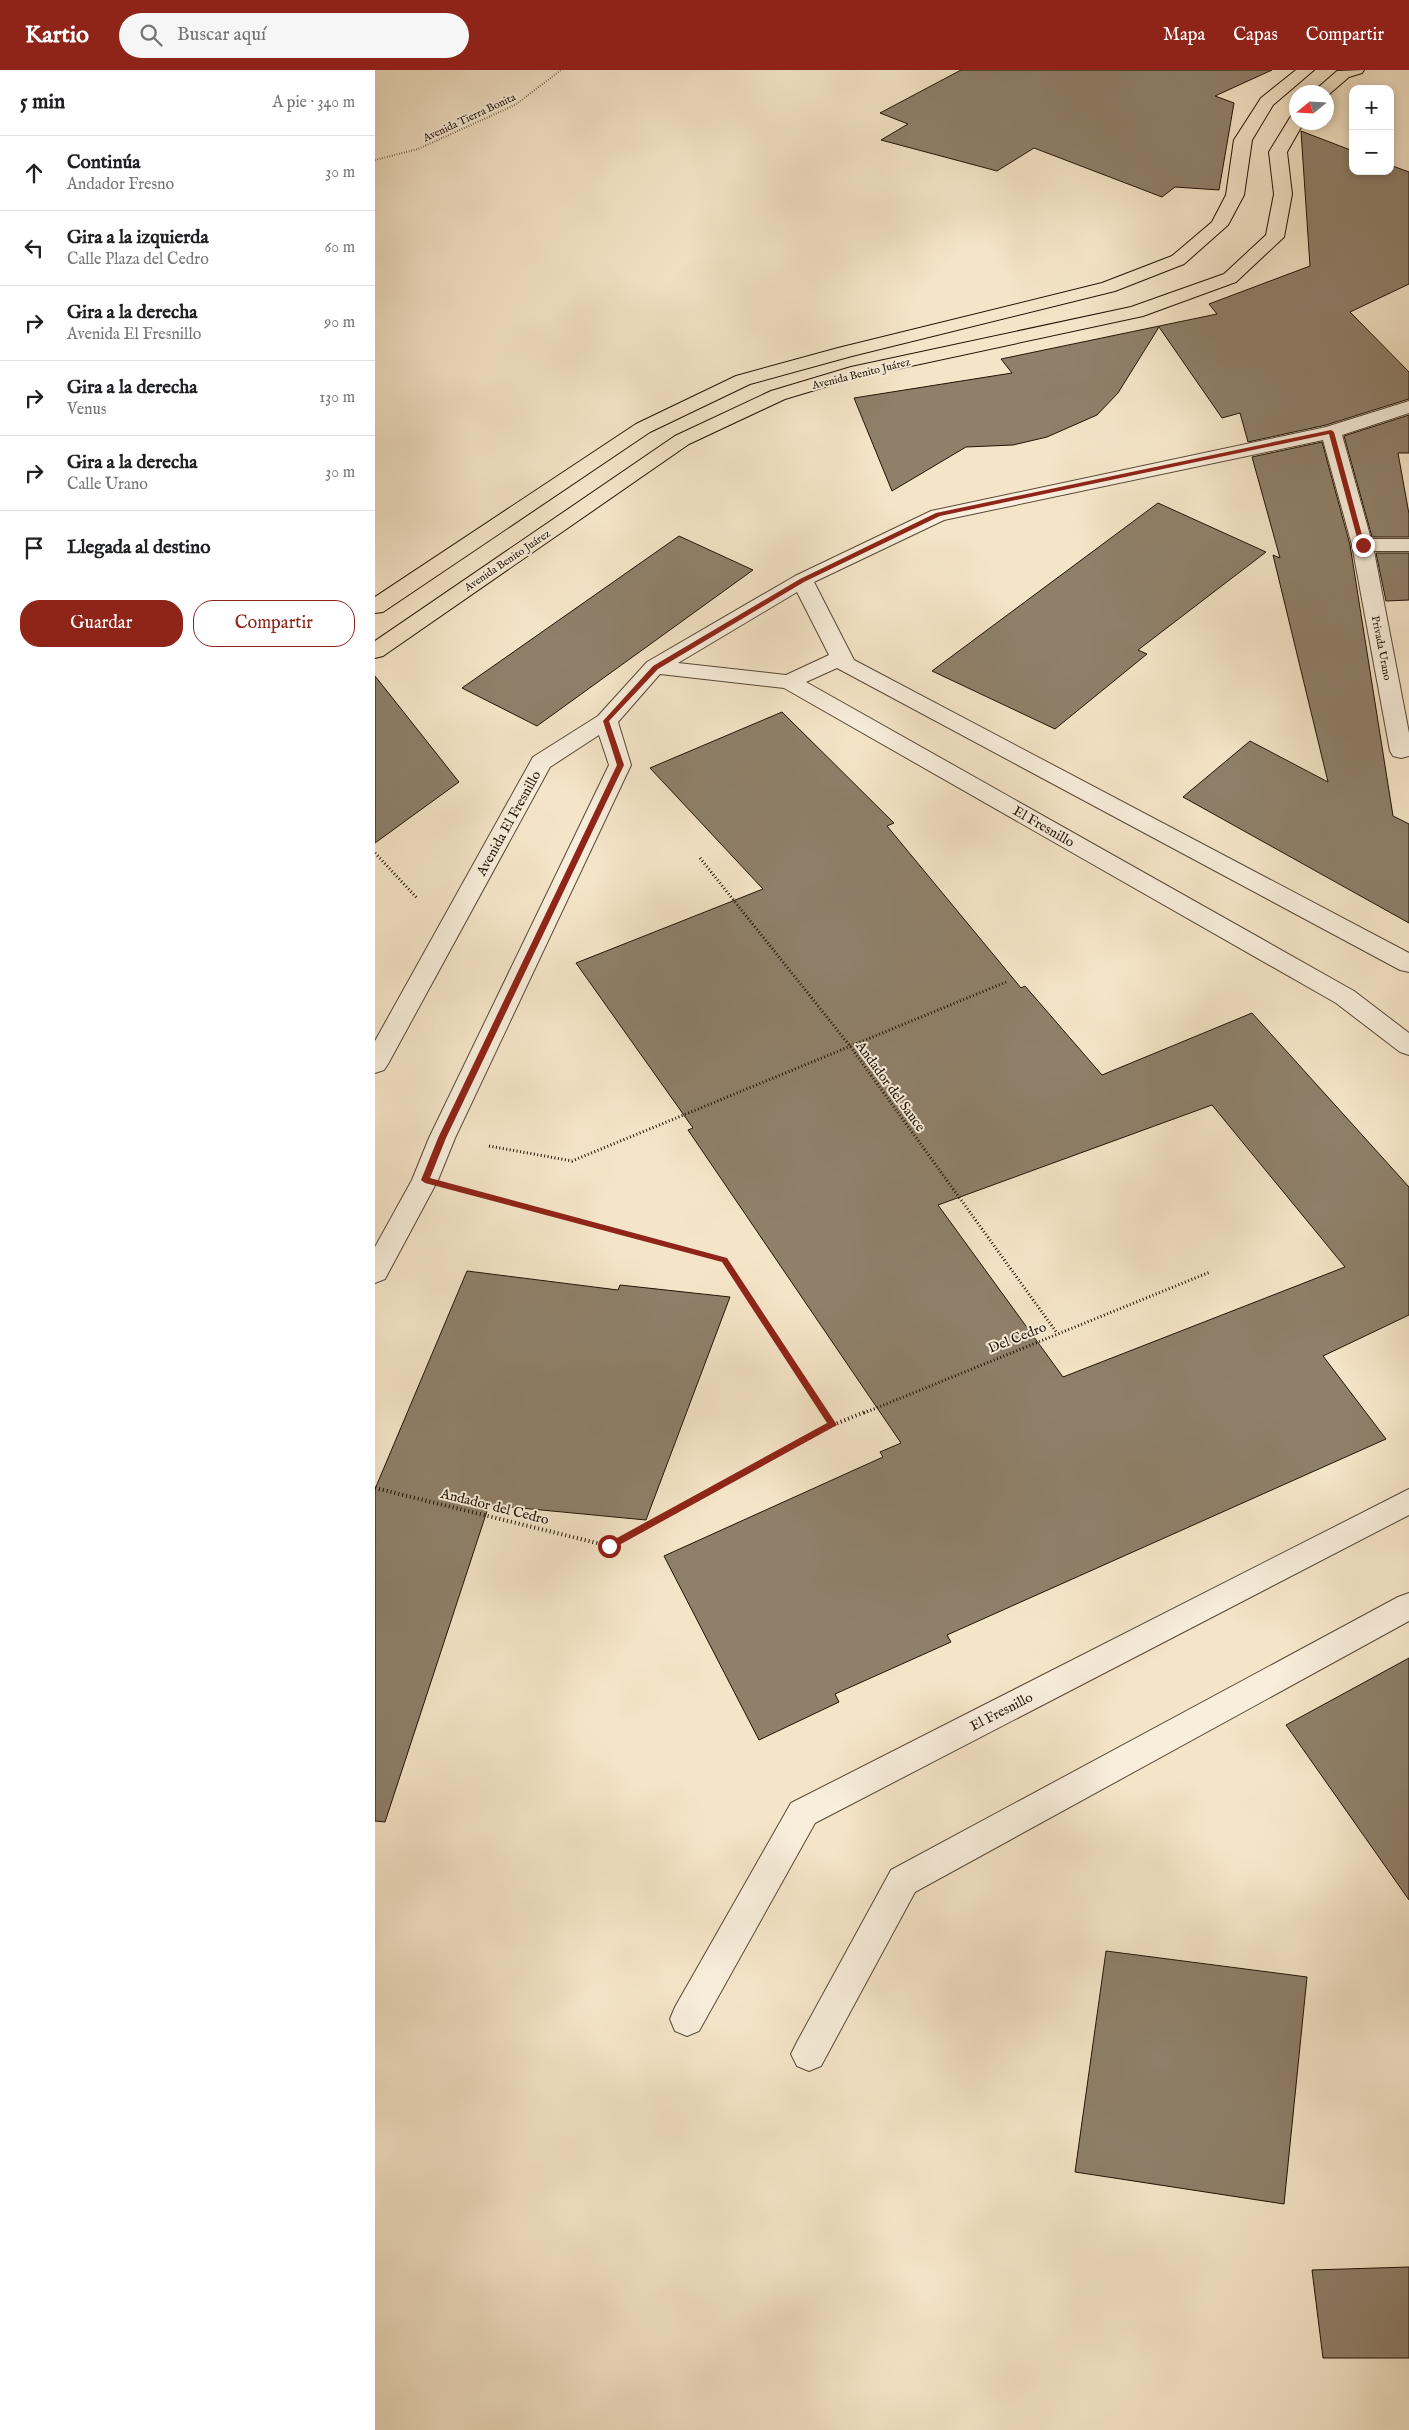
<!DOCTYPE html>
<html lang="es">
<meta charset="utf-8">
<style>
:root{--surface:#fff;--page:#f6f6f6;--text:#202124;--muted:#757577;--line:#e0e0e0;--accent:#8f2418}
body{margin:0;font-family:"IM FELL English",serif;background:var(--page);color:var(--text)}
.controls{position:absolute;right:15px;top:15px;display:grid;overflow:hidden;border-radius:10px;box-shadow:0 2px 8px #0003}
.controls button{width:45px;height:45px;display:grid;place-items:center;padding:0;border:0;border-bottom:1px solid var(--line);background:var(--surface);color:var(--text);font:25px sans-serif}
.compass{position:absolute;left:914px;top:15px;width:45px;height:45px;border-radius:50%;background:var(--surface);box-shadow:0 2px 8px #0003;rotate:252deg}
.stop{position:absolute;width:15px;height:15px;margin:-11px;border:4px solid #8f2418;border-radius:50%;background:#fff}
.stop.end{background:#8f2418;border-color:#fff;box-shadow:0 1px 5px #0008}
.list{margin:0;padding:0;list-style:none}
h2{display:flex;justify-content:space-between;align-items:center;height:65px;margin:0;padding:0 20px;font-size:21px}
h2 small{font-size:16px;font-weight:400;color:var(--muted)}
.list li{display:grid;grid-template-columns:32px 1fr auto;gap:15px;align-items:center;box-sizing:border-box;height:75px;padding:0 20px;border-top:1px solid var(--line)}
.list b{display:block;font-size:19px;white-space:nowrap}
.list p{margin:0;font-size:16px;white-space:nowrap;color:var(--muted)}
.list em{font-size:16px;font-style:normal;color:var(--muted)}
.actions{display:flex;gap:10px;padding:15px 20px}
.actions a{flex:1;padding:11px 0;border:1px solid var(--accent);border-radius:20px;text-align:center;font-size:18px;color:var(--accent)}
.actions .main{background:var(--accent);color:#fff}
.icon{flex:none;width:28px;height:28px;fill:none;stroke:currentColor;stroke-width:2;stroke-linecap:round;stroke-linejoin:round}
.map{position:relative;flex:none;width:1034px;height:2360px;overflow:hidden}
header{display:flex;align-items:center;gap:30px;box-sizing:border-box;height:70px;padding:0 25px;background:var(--accent);color:#fff}
header strong{font-size:24px}
nav{display:flex;gap:28px;margin-inline-start:auto;font-size:18px}
.search{width:350px;height:45px;background:var(--page);display:flex;align-items:center;gap:12px;box-sizing:border-box;padding:0 18px;border-radius:28px;color:var(--muted);font-size:19px}
main{display:flex}
aside{flex:1;background:var(--surface)}
.map>svg:first-child{display:block}
.building{fill:#8f806a;stroke:#211305;fill-rule:evenodd}
.lines{fill:none;stroke-linecap:round;stroke-linejoin:round}
.minor-casing{stroke:#564836;stroke-width:2}
.major-casing{stroke:#211305;stroke-width:2}
.path-far2{stroke:#211305;stroke-width:2;stroke-dasharray:0.5 2;stroke-linecap:butt}
.path-far1{stroke:#211305;stroke-width:3;stroke-dasharray:1 2.5;stroke-linecap:butt}
.path{stroke:#211305;stroke-width:4;stroke-dasharray:1 3;stroke-linecap:butt}
.minor{fill:#f8eedb;fill-rule:evenodd}
.major{fill:#f5e5c8;fill-rule:evenodd}
.route{fill:#8f2418}
.labels{text-anchor:middle;stroke-width:4;stroke-linejoin:round;paint-order:stroke}
.far-street-label{font-size:11px;fill:#211305;stroke:#f8eedb}
.street-label{font-size:14px;fill:#211305;stroke:#f8eedb}
</style>
<header>
<strong>Kartio</strong>
<div class="search"><svg class="icon" aria-label="search" viewBox="0 0 24 24"><circle cx="10" cy="10" r="6"/><path d="M15 15l6 6"/></svg>Buscar aquí</div>
<nav><a>Mapa</a><a>Capas</a><a>Compartir</a></nav>
</header>
<main>
<aside>
<h2>5 min<small>A pie · 340 m</small></h2>
<ul class="list">
<li><svg class="icon" aria-label="ahead" viewBox="0 0 24 24"><path d="M12 20V5M6 11l6-6 6 6"/></svg><div><b>Continúa</b><p>Andador Fresno</p></div><em>30 m</em></li>
<li><svg class="icon" aria-label="left" viewBox="0 0 24 24"><path d="M17 20v-9H6M10 6l-5 5 5 5"/></svg><div><b>Gira a la izquierda</b><p>Calle Plaza del Cedro</p></div><em>60 m</em></li>
<li><svg class="icon" aria-label="right" viewBox="0 0 24 24"><path d="M7 20v-9h11M14 6l5 5-5 5"/></svg><div><b>Gira a la derecha</b><p>Avenida El Fresnillo</p></div><em>90 m</em></li>
<li><svg class="icon" aria-label="right" viewBox="0 0 24 24"><path d="M7 20v-9h11M14 6l5 5-5 5"/></svg><div><b>Gira a la derecha</b><p>Venus</p></div><em>130 m</em></li>
<li><svg class="icon" aria-label="right" viewBox="0 0 24 24"><path d="M7 20v-9h11M14 6l5 5-5 5"/></svg><div><b>Gira a la derecha</b><p>Calle Urano</p></div><em>30 m</em></li>
<li><svg class="icon" aria-label="arrive" viewBox="0 0 24 24"><path d="M6 21V4h12l-3 4 3 4H6"/></svg><div><b>Llegada al destino</b></div></li>
</ul>
<div class="actions"><a class="main">Guardar</a><a>Compartir</a></div>
</aside>
<div class="map">
<svg width="1034" height="2360" viewBox="0 0 1034 2360">
<rect width="100%" height="100%" fill="#f5e5c8"/>
<filter id="stains"><feTurbulence type="fractalNoise" baseFrequency=".004" numOctaves="4"/><feColorMatrix values="0 0 0 0 .2 0 0 0 0 .09 0 0 0 0 .02 0 0 0 .5 -.17"/></filter>
<radialGradient id="worn" r=".72"><stop offset=".6" stop-color="#630" stop-opacity="0"/><stop offset="1" stop-color="#630" stop-opacity=".3"/></radialGradient>
<!-- building -->
<path class="building" d="M586 0H897L840 26 859 33 844 120 800 117 787 127 659 78 622 101 506 70 533 54 505 43Z
M926 61 978 81V101H1015V95L1034 102V214L975 242 1034 302V329L951 355 873 372 865 343 847 348 784 257 743 323 722 345 672 367 638 375 591 377 517 421 479 328 637 303 626 289 842 244 834 234 935 196Z
M1034 345V383H1023L1034 444V467H997L969 366Z
M947 372 975 475 1018 746 1034 754V853L808 727 875 671 953 712 898 485 905 488 877 387Z
M783 433 891 482 763 580 772 584 680 659 557 601Z
M304 466 378 500 162 656 87 618Z
M1001 483H1034V530L1011 531Z
M0 606 84 712 0 773Z
M407 642 519 753 512 756 646 918 650 916 727 1005 877 943 1034 1117V1245L948 1286 1011 1369 572 1565 576 1572 460 1624 464 1632 384 1670 289 1486 508 1387 505 1382 526 1373 313 1060 318 1058 201 893 388 819 275 698ZM837 1035 970 1197 688 1307 563 1135Z
M92 1201 243 1220 245 1215 355 1227 271 1450 114 1435 10 1752 0 1751V1419Z
M1034 1588V1830L911 1655Z
M731 1881 932 1907 909 2134 700 2102Z
M1034 2197V2288H948L937 2200Z"/>
<g class="lines">
<!-- minor casing -->
<g class="minor-casing">
<path id="minor" d="M1034 331V343L967 365 996 469H1034V481H999L1034 663V686L1026 688 1018 686 1015 681 977 475 948 370 569 450 439 512 479 590 1034 883V902L1025 900 462 598 431 612 979 921 1034 963V985L1025 982 961 933 409 618 285 604 243 652 256 695 80 1068 63 1110 10 1209 0 1213V1177L37 1110 54 1068 234 695 224 665 175 697 13 994 9 1000 0 1003V971L158 687 223 646 272 592 420 506 556 441 951 357ZM422 522 454 585 411 605 303 593Z
M1034 1419V1445L440 1753 324 1961 312 1966 300 1961 295 1949 300 1937 416 1733Z
M1034 1523V1551L540 1822 446 1996 434 2001 422 1996 416 1984 422 1972 516 1800 1023 1527Z"/>
</g>
<!-- major casing -->
<g class="major-casing">
<path id="major" d="M921 0H939L898 35 877 70 869 125 853 155 809 194 740 221 477 286 375 314 275 362 8 542 0 543V527L261 354 361 306 463 278 727 213 797 186 837 152 851 125 859 70 886 28Z
M989 0 987 3 974 7 952 26V22H938L962 1Z
M922 45V52H929L912 82 917 124 909 167 861 212 768 246 480 308 410 329 314 374 8 586 0 588V571L300 366 396 321 476 297 756 237 849 204 891 165 899 124 894 82 916 46Z"/>
</g>
<!-- path-far2 -->
<path class="path-far2" d="M0 90 43 79 140 35 186 0"/>
<!-- path-far1 -->
<path class="path-far1" d="M0 783 42 828
M325 788 475 976 682 1263
M114 1076 197 1091 631 912
M94 1121 349 1190 450 1343
M489 1343 835 1202"/>
<!-- path -->
<path class="path" d="M449 1341 458 1355
M0 1418 234 1476 458 1355 492 1341"/>
<!-- minor -->
<use href="#minor" class="minor"/>
<!-- major -->
<use href="#major" class="major"/>
</g>
<!-- route -->
<path class="route" d="M956 360 959 362 990 476 984 475 954 364 565 446 429 512 283 599 234 651 249 695 71 1068 55 1108 352 1188 462 1355 237 1479H231V1474L452 1353 347 1192 50 1113 46 1110 63 1068 242 695 228 651 278 596 425 509 561 443Z"/>
<g class="labels">
<!-- far-street labels -->
<g class="far-street-label">
<text transform="translate(94 47) rotate(-25)" y="4">Avenida Tierra Bonita</text>
<text transform="translate(486 303) rotate(-14)" y="4">Avenida Benito Juárez</text>
<text transform="translate(132 490) rotate(-34)" y="4">Avenida Benito Juárez</text>
<text transform="translate(1007 578) rotate(79)" y="4">Privada Urano</text>
</g>
<!-- street labels -->
<g class="street-label">
<text transform="translate(133 753) rotate(-61)" y="5">Avenida El Fresnillo</text>
<text transform="translate(669 756) rotate(30)" y="5">El Fresnillo</text>
<text transform="translate(516 1016) rotate(54)" y="5">Andador del Sauce</text>
<text transform="translate(642 1267) rotate(-22)" y="5">Del Cedro</text>
<text transform="translate(120 1436) rotate(14)" y="5">Andador del Cedro</text>
<text transform="translate(626 1641) rotate(-27)" y="5">El Fresnillo</text>
</g>
</g>
<rect width="100%" height="100%" filter="url(#stains)"/>
<rect width="100%" height="100%" fill="url(#worn)"/>
</svg>
<div class="controls">
<button>+</button>
<button>−</button>
</div>
<svg class="compass" viewBox="-18 -18 36 36"><path d="M0-13l5 13h-10z" fill="#e53935"/><path d="M0 13l5-13h-10z" fill="#757577"/></svg>
<div class="stop" style="left:234px;top:1476px"></div>
<div class="stop end" style="left:988px;top:475px"></div>
</div>
</main>
